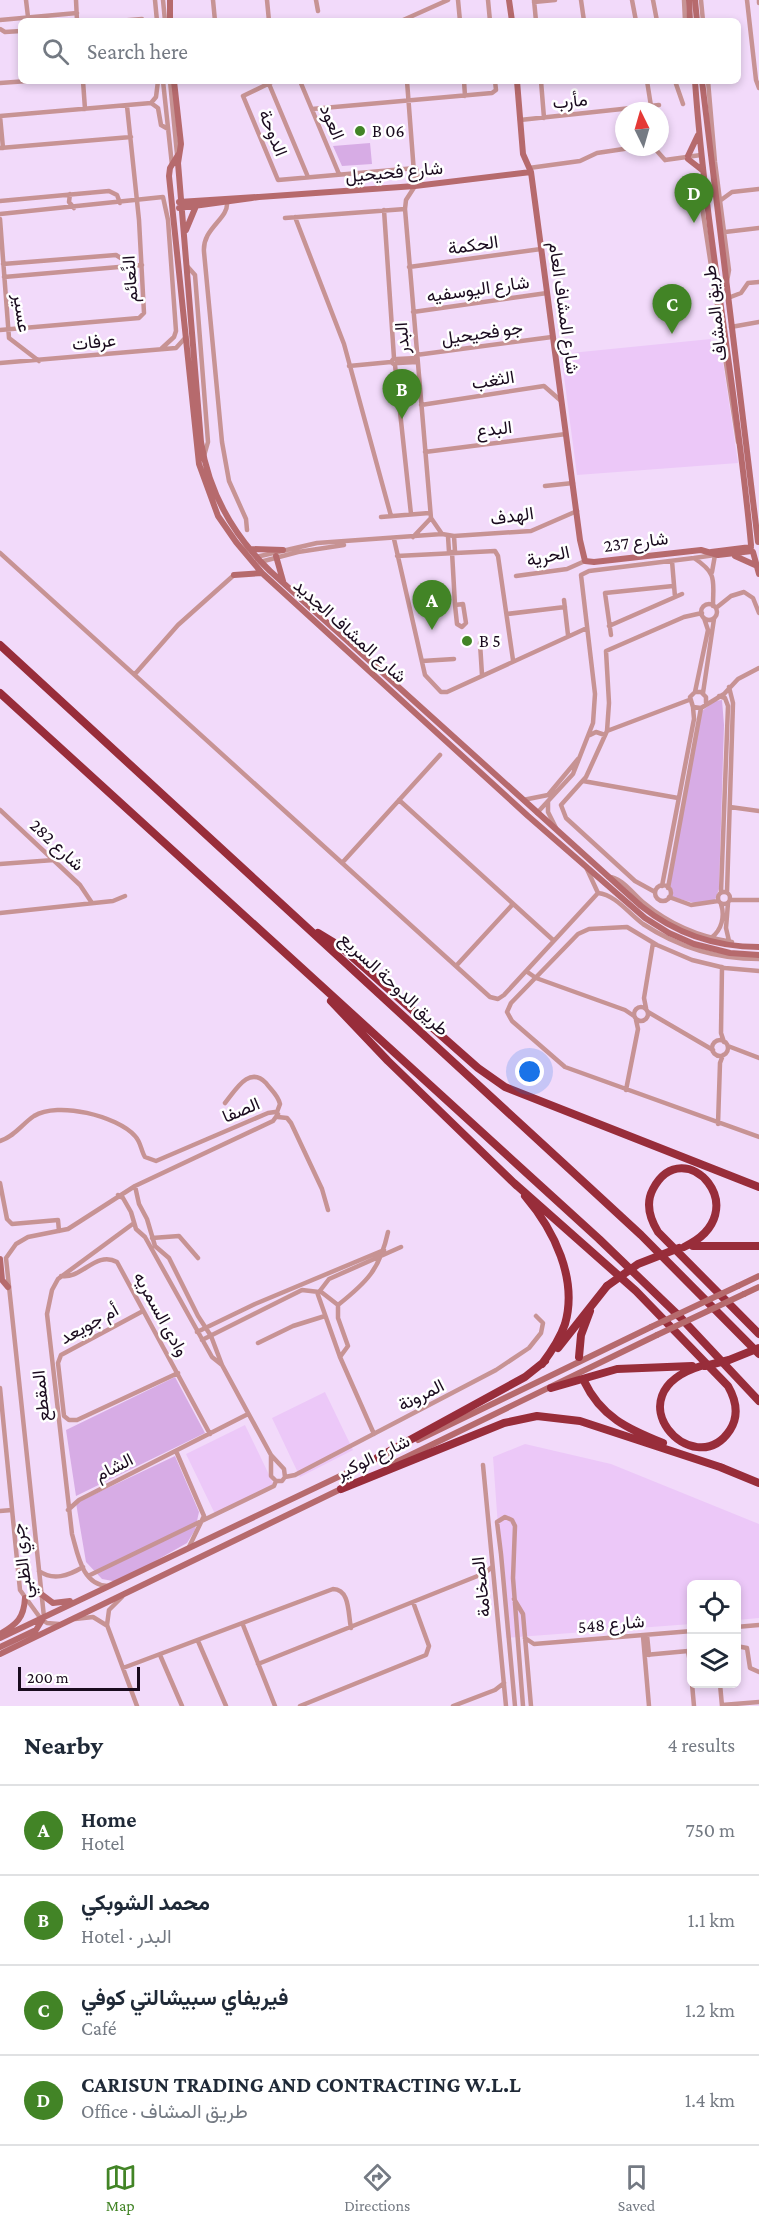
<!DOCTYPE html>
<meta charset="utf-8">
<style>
:root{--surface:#fff;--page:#f6f6f7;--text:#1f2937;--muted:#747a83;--line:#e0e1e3;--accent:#428426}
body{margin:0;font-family:"Crimson Pro",Vazirmatn,serif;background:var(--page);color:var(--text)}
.controls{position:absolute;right:18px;bottom:18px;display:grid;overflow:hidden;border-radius:9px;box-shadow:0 3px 9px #0003}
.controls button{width:54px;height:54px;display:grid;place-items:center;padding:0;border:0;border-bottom:2px solid var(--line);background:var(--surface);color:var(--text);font:30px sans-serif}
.compass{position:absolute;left:615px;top:102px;width:54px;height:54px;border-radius:50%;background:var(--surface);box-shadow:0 3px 9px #0003;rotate:355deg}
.scale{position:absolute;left:18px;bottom:15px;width:122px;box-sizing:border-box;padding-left:6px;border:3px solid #1a0b1e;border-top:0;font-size:16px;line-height:21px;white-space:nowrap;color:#1a0b1e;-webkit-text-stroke:4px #fff;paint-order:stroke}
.you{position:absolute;left:530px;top:1072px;width:21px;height:21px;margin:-15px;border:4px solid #fff;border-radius:50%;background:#1a73e8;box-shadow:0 0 0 9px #1a73e833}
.badge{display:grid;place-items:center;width:39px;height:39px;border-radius:50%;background:var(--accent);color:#fff;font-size:20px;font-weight:700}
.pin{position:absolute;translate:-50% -50px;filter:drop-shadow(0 2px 3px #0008)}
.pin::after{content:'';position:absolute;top:32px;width:21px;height:18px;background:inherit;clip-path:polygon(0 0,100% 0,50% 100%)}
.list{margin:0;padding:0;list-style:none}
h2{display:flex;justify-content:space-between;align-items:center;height:78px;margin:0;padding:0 24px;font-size:26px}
h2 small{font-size:20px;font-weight:400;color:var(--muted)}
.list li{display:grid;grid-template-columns:39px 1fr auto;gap:18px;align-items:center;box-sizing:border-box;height:90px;padding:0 24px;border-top:2px solid var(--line)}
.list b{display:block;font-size:22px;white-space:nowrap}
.list p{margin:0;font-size:20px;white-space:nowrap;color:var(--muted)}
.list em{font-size:20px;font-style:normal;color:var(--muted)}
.icon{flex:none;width:33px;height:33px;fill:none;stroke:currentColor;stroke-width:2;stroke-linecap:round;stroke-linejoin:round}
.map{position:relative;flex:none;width:759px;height:1706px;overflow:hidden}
.search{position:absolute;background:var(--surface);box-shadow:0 3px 9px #0003;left:18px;right:18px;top:18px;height:66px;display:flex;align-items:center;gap:15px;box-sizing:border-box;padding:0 21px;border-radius:9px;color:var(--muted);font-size:22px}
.sheet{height:438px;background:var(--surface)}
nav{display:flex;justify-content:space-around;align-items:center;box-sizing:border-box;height:84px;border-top:2px solid var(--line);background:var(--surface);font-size:16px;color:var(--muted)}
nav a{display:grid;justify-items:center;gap:3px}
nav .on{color:var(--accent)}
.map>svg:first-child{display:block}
.built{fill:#ecc8f8}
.green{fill:#d7ace5}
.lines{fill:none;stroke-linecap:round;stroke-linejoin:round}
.street{stroke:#c79394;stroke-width:4.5}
.secondary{stroke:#b66a6d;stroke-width:6}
.highway{stroke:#982d3a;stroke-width:8}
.secondary-bridge{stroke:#b66a6d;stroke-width:6}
.highway-bridge{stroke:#982d3a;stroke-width:8}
.poi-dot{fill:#428426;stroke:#fff;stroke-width:2}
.labels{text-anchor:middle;stroke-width:5;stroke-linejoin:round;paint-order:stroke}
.street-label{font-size:18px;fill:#1a0b1e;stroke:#fff}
.poi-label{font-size:18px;fill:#1a0b1e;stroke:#fff;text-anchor:start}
</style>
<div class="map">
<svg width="759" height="1706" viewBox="0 0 759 1706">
<rect width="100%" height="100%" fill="#f2dafa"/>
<!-- built -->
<path class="built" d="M711 339 712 351 721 349 738 463 577 475 561 354Z
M325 1392 353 1450 300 1477 272 1418Z
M245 1425 274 1485 215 1514 186 1454Z
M525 1444 611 1464 759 1524V1618L737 1620 736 1584H692L691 1624 506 1638 493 1457Z"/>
<!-- green -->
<path class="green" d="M370 143 372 164 342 166 333 146Z
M722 700 724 725 719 889 715 900 698 904 672 897 670 885 702 711 715 701Z
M175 1377 205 1433 76 1496 66 1430Z
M175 1456 199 1512 195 1530 187 1543 118 1582 102 1579 86 1562 76 1503Z"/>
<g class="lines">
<!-- street -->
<path class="street" d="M26 0 28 17
M76 0 77 21
M155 0 157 21
M163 0 165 21
M213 0 215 21
M267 0 269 21
M316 0 318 11
M458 0 460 21
M488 0 490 21
M534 0 536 21
M581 0 584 21
M632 0 636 21
M653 0 657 21
M684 0 685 21
M701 0 703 21
M747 0 756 80 759 88
M759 0V3
M534 2 555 0
M0 20 77 13
M118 21 142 19
M401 21 448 0
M0 29 5 32 21 31
M83 81 85 109
M163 81 172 165
M170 81 177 154
M274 81 243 96 278 180 416 168
M300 81 339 174
M407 81 415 186 406 200 405 209 431 518 442 534 454 536 531 531 577 511
M464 81 465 96
M541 81 544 118
M647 81 651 106
M675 81 683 104
M708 81 715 162 729 270 727 281
M0 83 28 81
M269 84 308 177
M151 103 158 108 161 125 168 129
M312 109 492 93 496 90 495 81
M0 116 151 103 156 97 158 81
M0 116 3 148
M520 120 659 105
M648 147 657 151 665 160
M0 148 131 137
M665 160 701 155
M416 168 420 185
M529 168 580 161 597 153 637 147
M70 194 69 202 74 208
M706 199 702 207 738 442
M721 200 732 192 759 189
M0 201 109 191 117 195 120 203
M227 202C229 219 202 228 204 252L222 442 229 481 246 519 247 530
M384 210 394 358
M0 214 163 197 168 220 176 331 174 337 161 349
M295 217 344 344 391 516
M285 218 405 209
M0 219 9 338 39 361
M725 232 759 228
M3 264 116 255 124 260 125 266
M187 266 195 275 208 442 204 456
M409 267 541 249
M4 277 142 265
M728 298 741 293 748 283 759 282
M413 312 547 293
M731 327 759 322
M0 330 139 318 144 313 139 220 127 106
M416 355 552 337
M397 359 417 358
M0 363 176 348 186 337
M398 363 417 362
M395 365 411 514
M349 366 391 362 395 365 398 361 394 358 391 362
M421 405 544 386 560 400
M425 452 566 434
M545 486 573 483
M381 517 429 513
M448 536 449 552
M454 536 455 552
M413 537 431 518
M394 539 425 675 441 692H447L587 628
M452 552 455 605
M0 553 490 997 498 999 504 995 598 893
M397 556 495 551 498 556 513 660
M256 557 317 543 442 534
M694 558 715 555 712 572
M672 561 675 597
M260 562 298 552 344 545
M516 576 567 569 585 561
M564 600 568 635
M463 604 466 623 462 627 457 624 455 605Z
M701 612a8 8 0 1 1 16 0a8 8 0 1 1-16 0Z
M716 608 731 596 744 592 753 598 759 613
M507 614 565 607
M609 626 682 594
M611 635 605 593 673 586
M480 643 482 675
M422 661 454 659
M135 674 178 625 234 575
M695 692 708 630 704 618
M703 693 714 619
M719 696 725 698 728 706 721 892
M706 703V697L701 692H695L690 697 693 707 701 708 724 694 738 679 759 668
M607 731 689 700
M590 735 596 732 605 735
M583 781 678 798
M399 800 553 940
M523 800 548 795 578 759
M548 802V812L556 828
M730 807 759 811
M0 810 80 885 92 903
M537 813 573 774 593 723 595 694 581 575 589 571 694 558C718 574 713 580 713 606
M342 863 440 755
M0 864 54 860
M586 867 598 893C616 895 629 914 643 924 678 947 718 959 759 959
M608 877C621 876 634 895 644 903 669 924 700 937 732 942
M655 893a8 8 0 1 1 16 0a8 8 0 1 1-16 0Z
M662 886 694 719 693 707
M668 888 701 708
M718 898a6 6 0 1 1 12 0a6 6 0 1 1-12 0Z
M655 892 635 881 566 818 561 805 586 777 607 731 609 703 606 651 684 617 702 613
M727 892 733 703 729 687
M669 897 691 905 718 901
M730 900H759
M728 903 726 928 729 941
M0 913 113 901 125 896
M711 938C722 930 725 916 721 904
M456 966 513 904
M722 967 721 1033 724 1042
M526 971 536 978 625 1010 634 1016
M759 971 725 968 692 960 657 945 627 927 589 929 578 934 511 1003 507 1012 512 1021 565 1067 759 1137
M634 1014a7 7 0 1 1 14 0a7 7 0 1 1-14 0Z
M646 1008 644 998 653 943
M648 1012 713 1050
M712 1048a8 8 0 1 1 16 0a8 8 0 1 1-16 0Z
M728 1046 759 1058
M626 1090 638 1029 636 1020
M225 1103C235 1091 249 1065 266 1083 271 1090 278 1095 280 1104L277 1112
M278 1117 287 1118 291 1123 322 1189 328 1210
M718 1124 720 1063 723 1055
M0 1141C15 1136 22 1124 34 1116 58 1101 117 1116 135 1136 141 1142 141 1151 145 1157L156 1161 268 1113 275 1112 278 1114 273 1121 135 1186 68 1229 28 1237 16 1244 6 1258 44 1617
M0 1183 7 1219 12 1224 58 1220 59 1231
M135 1186 139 1204 147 1219 155 1246 169 1258 198 1316 211 1336 222 1365 271 1455 284 1469 285 1477 282 1481H276L271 1476V1455
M118 1195 123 1198 131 1212 136 1229 145 1237 212 1357 222 1365
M152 1238 179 1236 198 1258
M61 1276C81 1280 96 1250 117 1262L210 1434
M320 1291 338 1305V1318L348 1346 340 1357
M317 1292 340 1357 374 1434
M338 1305C367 1282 380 1269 388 1232
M143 1311 61 1355 58 1363 64 1416 69 1420H77L178 1373
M197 1332 255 1304 384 1250
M202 1340 302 1290 319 1292 329 1279 401 1247
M258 1343 293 1326 325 1316
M0 1388 20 1590 41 1619 47 1623 59 1624
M176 1451 204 1516 189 1547
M483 1465 506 1706
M285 1477 295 1475 496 1370 529 1348 541 1333 543 1323 536 1316
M68 1510 79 1500 248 1414
M0 1511 12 1510
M39 1571C53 1581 68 1576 83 1567
M88 1576 274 1486 276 1481
M108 1586C82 1585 78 1555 72 1534L47 1314 52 1290 58 1279 134 1223
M122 1597 109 1610 107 1625 137 1706
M514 1599 523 1614 531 1706
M75 1619 93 1617 106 1625
M243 1625 275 1706
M736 1627 759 1625
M647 1635 649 1655
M643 1636 649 1706
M525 1638 534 1644 692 1631
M198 1641 226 1706
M736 1646 747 1648 750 1668 759 1672
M160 1655 182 1706
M645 1655 688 1651 692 1673
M258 1664 485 1573 492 1567
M123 1668 333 1589C350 1589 348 1614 351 1628
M692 1684 694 1706
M720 1684 722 1706
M722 1705 759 1702
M300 1706 426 1655 429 1646 413 1602
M453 1706 495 1690 504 1683
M515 1706 501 1554 497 1522 505 1517 512 1520 515 1526 513 1578 523 1706"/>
<!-- secondary -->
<path class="secondary" d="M509 0 512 21
M689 0 690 21
M695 0 697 21
M170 21V0
M174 81 181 144 178 163 201 442C209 493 233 535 270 571L641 906C676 934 715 947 759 947
M517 81 523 154 531 172 580 540 585 561 594 562 701 550 718 555 752 551
M695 81C706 237 737 390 751 545
M702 81 758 542
M178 155 170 168 169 176 199 464 218 516 236 542 262 573 528 816 645 918 669 933 694 944 730 953 759 955
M688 156 698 135
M688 159 702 170
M179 202 258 197
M179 208 259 197 415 186 531 172
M186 230 196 206
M250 549 283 550
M711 552 751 547
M753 552 759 574
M276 556 283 581
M735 556 755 565
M234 575 262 573
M0 1259 2 1280 8 1287
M738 1286 759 1276
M744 1294 759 1287
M418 1440 651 1327
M392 1464 657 1335
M41 1594 53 1603 70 1601
M0 1634C17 1624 24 1618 25 1598
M0 1638 378 1458
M0 1647 36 1630 44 1617
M0 1654 343 1488"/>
<!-- highway -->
<path class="highway" d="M0 645 563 1163 641 1235 759 1354
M0 693 599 1239 681 1318 759 1401
M318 933 341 947 478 1068 505 1087 759 1187
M331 1001 388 1061 517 1186
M514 1183 636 1291 728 1386C736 1400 739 1416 730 1430 694 1485 610 1394 701 1366
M525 1196C554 1230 578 1279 565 1324 560 1339 551 1352 542 1364
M693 1246H759
M684 1247C759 1212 684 1130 653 1189 645 1204 650 1219 658 1232L759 1334
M558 1348 607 1286
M579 1357 581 1335 590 1311
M584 1381C601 1417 628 1429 663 1443
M551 1388 617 1369 692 1366
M377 1458 525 1377 545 1361
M720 1467 759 1483
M341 1489 504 1423 537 1416 580 1421 723 1468"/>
<!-- secondary-bridge -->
<path class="secondary-bridge" d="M651 1327 738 1286
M657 1335 744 1294"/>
<!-- highway-bridge -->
<path class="highway-bridge" d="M607 1286 638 1264 679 1248
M705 1366 729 1360 759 1348"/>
</g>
<!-- markers -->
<g class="poi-dot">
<circle cx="360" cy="131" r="6"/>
<circle cx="467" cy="641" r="6"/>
</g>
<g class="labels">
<!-- street labels -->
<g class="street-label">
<text transform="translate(570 101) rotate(-6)" y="6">مأرب</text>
<text transform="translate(332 122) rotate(67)" y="6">العود</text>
<text transform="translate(273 133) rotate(68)" y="6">الدوحة</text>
<text transform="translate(394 172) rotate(-5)" y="6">شارع فحيحيل</text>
<text transform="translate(473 245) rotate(-8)" y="6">الحكمة</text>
<text transform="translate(130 279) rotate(-94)" y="6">النًعائم</text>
<text transform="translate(478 289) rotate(-8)" y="6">شارع اليوسفيه</text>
<text transform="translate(564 308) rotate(82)" y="6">شارع المشاف العام</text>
<text transform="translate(22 313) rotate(82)" y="6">عسير</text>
<text transform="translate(715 313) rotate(-97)" y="6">طريق المشاف</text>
<text transform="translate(482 333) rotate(-8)" y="6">جو فحيحيل</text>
<text transform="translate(402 338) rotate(-94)" y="6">البدر</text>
<text transform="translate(94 342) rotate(-6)" y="6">عرفات</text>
<text transform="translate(493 380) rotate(-9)" y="6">الثغب</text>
<text transform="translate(494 429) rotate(-7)" y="6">البدع</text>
<text transform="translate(512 516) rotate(-8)" y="6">الهدف</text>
<text transform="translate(636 542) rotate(-7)" y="6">شارع 237</text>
<text transform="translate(548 556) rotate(-12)" y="6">الحرية</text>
<text transform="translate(350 631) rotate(42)" y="6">شارع المشاف الجديد</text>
<text transform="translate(57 845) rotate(43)" y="6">شارع 282</text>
<text transform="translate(394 984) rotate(43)" y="6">طريق الدوحة السريع</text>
<text transform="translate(241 1110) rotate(-23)" y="6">الصفا</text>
<text transform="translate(161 1314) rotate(61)" y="6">وادى السمريه</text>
<text transform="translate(89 1324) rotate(-29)" y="6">أم جويعد</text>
<text transform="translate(421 1395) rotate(-27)" y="6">المرونة</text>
<text transform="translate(41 1396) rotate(-96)" y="6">المقطع</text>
<text transform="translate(373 1457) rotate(-26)" y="6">شارع الوكير</text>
<text transform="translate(114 1467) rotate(-27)" y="6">الشام</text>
<text transform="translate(22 1561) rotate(-97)" y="6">جري الظبي</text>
<text transform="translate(481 1587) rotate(-96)" y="6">الصخامة</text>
<text transform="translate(611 1624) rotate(-5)" y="6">شارع 548</text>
</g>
<!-- poi labels -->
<g class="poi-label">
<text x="372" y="137">B 06</text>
<text x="479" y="647">B 5</text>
</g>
</g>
</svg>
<div class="controls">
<button><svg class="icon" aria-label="locate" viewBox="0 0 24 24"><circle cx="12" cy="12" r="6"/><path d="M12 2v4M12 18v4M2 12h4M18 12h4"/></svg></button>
<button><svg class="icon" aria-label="layers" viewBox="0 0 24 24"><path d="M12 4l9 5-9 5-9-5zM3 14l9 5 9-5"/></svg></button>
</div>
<svg class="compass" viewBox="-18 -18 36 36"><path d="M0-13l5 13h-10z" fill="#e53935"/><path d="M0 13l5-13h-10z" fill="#747a83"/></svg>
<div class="scale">200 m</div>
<div class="you"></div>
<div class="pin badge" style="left:432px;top:630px">A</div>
<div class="pin badge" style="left:402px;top:419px">B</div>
<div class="pin badge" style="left:672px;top:334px">C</div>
<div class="pin badge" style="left:694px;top:223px">D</div>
<div class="search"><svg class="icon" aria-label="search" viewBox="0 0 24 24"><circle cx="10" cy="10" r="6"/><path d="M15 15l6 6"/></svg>Search here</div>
</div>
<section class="sheet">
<h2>Nearby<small>4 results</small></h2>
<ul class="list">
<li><span class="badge">A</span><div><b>Home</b><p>Hotel</p></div><em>750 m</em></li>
<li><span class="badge">B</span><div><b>محمد الشوبكي</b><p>Hotel · البدر</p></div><em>1.1 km</em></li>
<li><span class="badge">C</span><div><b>فيريفاي سبيشالتي كوفي</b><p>Café</p></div><em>1.2 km</em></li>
<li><span class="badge">D</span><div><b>CARISUN TRADING AND CONTRACTING W.L.L</b><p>Office · طريق المشاف</p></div><em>1.4 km</em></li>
</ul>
</section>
<nav>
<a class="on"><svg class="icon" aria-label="map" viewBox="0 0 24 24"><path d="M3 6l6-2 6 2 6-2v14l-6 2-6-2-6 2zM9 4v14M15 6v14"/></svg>Map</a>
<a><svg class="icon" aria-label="directions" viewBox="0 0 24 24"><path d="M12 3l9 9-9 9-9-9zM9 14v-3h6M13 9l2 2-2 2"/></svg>Directions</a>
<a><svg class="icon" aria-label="saved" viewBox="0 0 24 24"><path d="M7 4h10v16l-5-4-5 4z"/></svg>Saved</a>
</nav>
